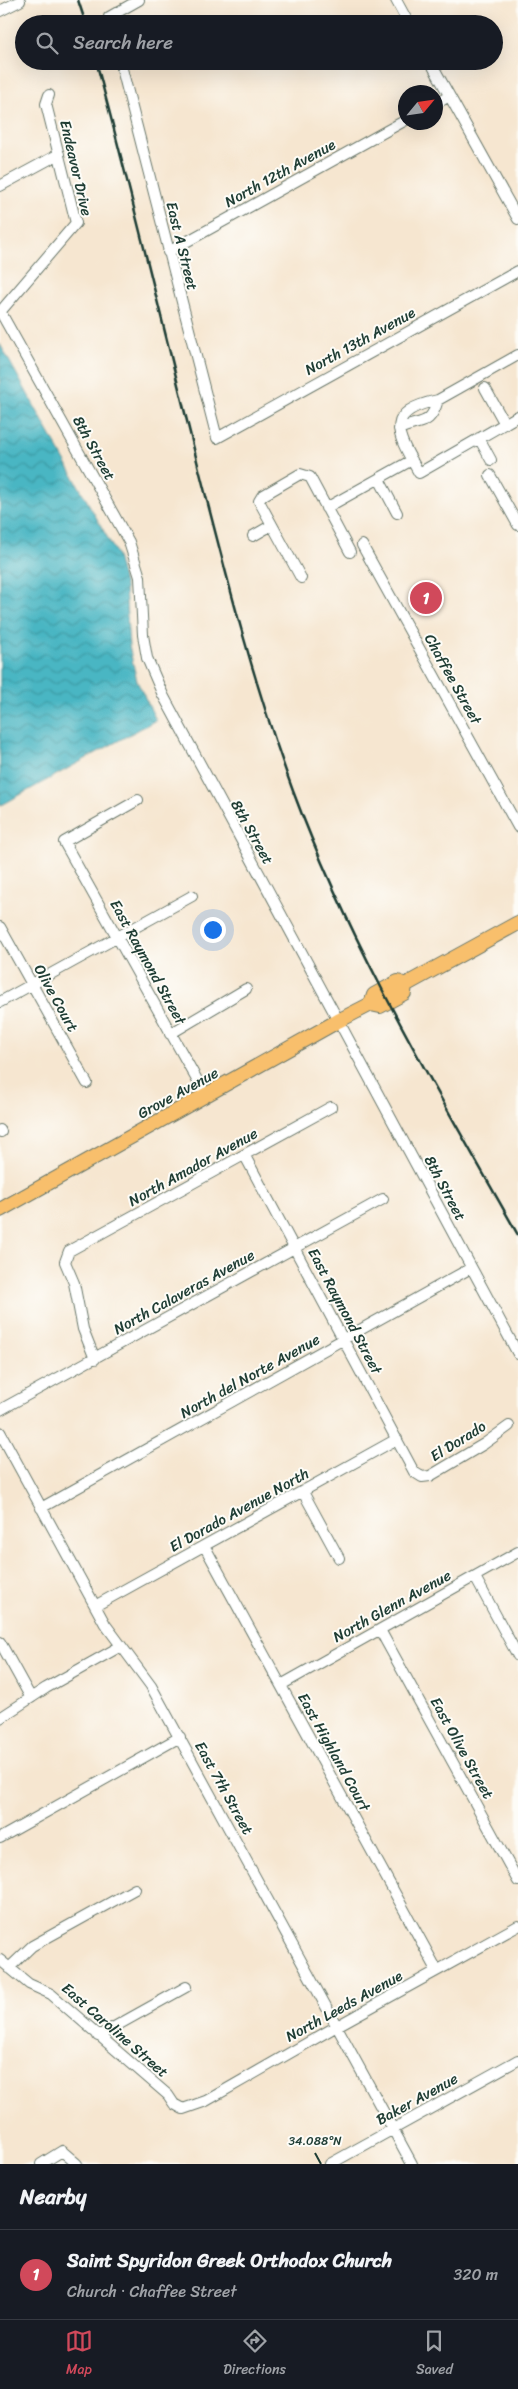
<!DOCTYPE html>
<meta charset="utf-8">
<style>
:root{--surface:#171b24;--page:#242831;--text:#f1f3f6;--muted:#9ea1a6;--line:#363941;--accent:#d1495b}
body{margin:0;font-family:Sriracha,sans-serif;background:var(--page);color:var(--text)}
.compass{position:absolute;left:398px;top:85px;width:45px;height:45px;border-radius:50%;background:var(--surface);box-shadow:0 5px 20px #0002;rotate:61deg}
.you{position:absolute;left:212px;top:929px;width:18px;height:18px;margin:-12px;border:4px solid #fff;border-radius:50%;background:#1a73e8;box-shadow:0 0 0 8px #1a73e833}
.badge{display:grid;place-items:center;width:32px;height:32px;border-radius:50%;background:var(--accent);color:#fff;font-size:16px;font-weight:700}
.pin{position:absolute;translate:-50% -50%;border:2px solid #fff;box-shadow:0 1px 5px #0006}
.list{margin:0;padding:0;list-style:none}
h2{display:flex;justify-content:space-between;align-items:center;height:65px;margin:0;padding:0 20px;font-size:21px}
h2 small{font-size:16px;font-weight:400;color:var(--muted)}
.list li{display:grid;grid-template-columns:32px 1fr auto;gap:15px;align-items:center;box-sizing:border-box;height:90px;padding:0 20px;border-top:1px solid var(--line)}
.list b{display:block;font-size:19px;white-space:nowrap}
.list p{margin:0;font-size:16px;white-space:nowrap;color:var(--muted)}
.list em{font-size:16px;font-style:normal;color:var(--muted)}
.icon{flex:none;width:28px;height:28px;fill:none;stroke:currentColor;stroke-width:2;stroke-linecap:round;stroke-linejoin:round}
.map{position:relative;flex:none;width:518px;height:2164px;overflow:hidden}
.search{position:absolute;background:var(--surface);box-shadow:0 5px 20px #0002;left:15px;right:15px;top:15px;height:55px;display:flex;align-items:center;gap:12px;box-sizing:border-box;padding:0 18px;border-radius:28px;color:var(--muted);font-size:19px}
.sheet{height:155px;background:var(--surface)}
nav{display:flex;justify-content:space-around;align-items:center;box-sizing:border-box;height:70px;border-top:1px solid var(--line);background:var(--surface);font-size:14px;color:var(--muted)}
nav a{display:grid;justify-items:center;gap:2px}
nav .on{color:var(--accent)}
.map>svg:first-child{display:block}
.water{fill:url(#water-waves);stroke:#347a7c}
.lines{fill:none;stroke-linecap:round;stroke-linejoin:round}
.minor-casing{stroke:#6a786b;stroke-width:12}
.major-casing{stroke:#6a786b;stroke-width:16}
.minor{stroke:#fff;stroke-width:10}
.major{stroke:#f8bf6c;stroke-width:14}
.rail{stroke:#1f3d34;stroke-width:2.5}
.ticks{fill:none;stroke:#1f3d34;stroke-width:2}
.labels{text-anchor:middle;stroke-width:4;stroke-linejoin:round;paint-order:stroke}
.street-label{font-size:15px;fill:#1f3d34;stroke:#fdfcf7}
.ticks-label{font-size:12px;text-anchor:middle;fill:#1f3d34;stroke:#fdfcf7;stroke-width:4;stroke-linejoin:round;paint-order:stroke}
</style>
<div class="map">
<svg width="518" height="2164" viewBox="0 0 518 2164">
<defs>
<pattern id="water-waves" width="16" height="10" patternUnits="userSpaceOnUse" patternTransform="scale(1.25)"><rect width="16" height="10" fill="#48b6c3"/><path d="M0 5q4-4 8 0t8 0" fill="none" stroke="#3b959f"/></pattern>
</defs>
<rect width="100%" height="100%" fill="#fdfcf7"/>
<filter id="ink" filterUnits="userSpaceOnUse"><feTurbulence type="fractalNoise" baseFrequency=".02" numOctaves="2"/><feDisplacementMap in="SourceGraphic" scale="10" xChannelSelector="R" yChannelSelector="G"/><feConvolveMatrix kernelMatrix="1 2 1 2 8 2 1 2 1" color-interpolation-filters="sRGB"/></filter>
<filter id="wash" filterUnits="userSpaceOnUse"><feTurbulence type="fractalNoise" baseFrequency=".0096" numOctaves="4" result="noise"/><feDisplacementMap in="SourceGraphic" scale="20" xChannelSelector="R" yChannelSelector="G"/><feGaussianBlur stdDeviation="1.12" result="paint"/><feColorMatrix in="noise" values="0 0 0 0 0 0 0 0 0 0 0 0 0 0 0 0 0 1.4 0 .05"/><feComposite in="paint" operator="in"/></filter>
<g filter="url(#wash)">
<rect width="100%" height="100%" fill="#f6e6d0"/>
<!-- water -->
<path class="water" d="M0 344 116 553 125 587 129 646 137 681 156 720 0 806Z"/>
</g>
<g filter="url(#ink)">
<g class="lines">
<!-- minor casing -->
<g class="minor-casing">
<path id="minor" d="M396 0 409 24
M0 11 20 1
M110 24 109 17 139 0
M120 61 217 438 518 271
M430 61 518 219
M436 104 449 96
M0 186 59 154
M168 252 406 120
M0 311 129 542 140 577 143 635 147 658 163 695 518 1354
M0 312 76 223 46 104 49 95
M518 355 438 400C382 412 397 434 419 473L518 416
M485 388 505 424
M399 429C422 419 430 427 438 400
M479 438 491 460
M490 475 518 525
M379 479 397 513
M326 508 412 460
M253 536 272 525
M362 545 518 827
M301 578 259 501 262 496 300 474 310 477 350 552
M138 800 64 842 206 1096
M0 927 87 1083
M0 1002 192 896
M170 1034 246 989
M0 1130 1 1132
M245 1156 414 1472 422 1477 430 1476 484 1444 509 1426
M95 1359 83 1329 74 1283 65 1262 69 1251 331 1107
M0 1410 383 1199
M0 1432 105 1624 151 1686 412 2164
M303 1492 339 1558
M41 1508 471 1268
M205 1547 437 1970
M475 1577 518 1656
M95 1606 397 1439
M380 1630 518 1881
M0 1642 31 1698
M281 1685 518 1552
M0 1718 46 1688 121 1646
M0 1838 180 1737
M0 1960 29 1984 51 1994 168 2095 174 2104 183 2109 206 2101 337 2026 518 1926
M9 1968 32 1946 135 1889
M98 2036 186 1987
M41 2164 62 2151 77 2164
M330 2164 518 2060"/>
</g>
<!-- major casing -->
<g class="major-casing">
<path id="major" d="M371 1004 374 995 398 982 405 985
M0 1210 338 1021 371 1004 380 1006 404 993 405 985 518 923"/>
</g>
<!-- minor -->
<use href="#minor" class="minor"/>
<!-- major -->
<use href="#major" class="major"/>
<!-- rail -->
<path class="rail" d="M78 0 86 24
M96 61C132 195 164 330 198 465 226 575 254 685 293 791 351 947 437 1091 518 1235"/>
</g>
</g>
<!-- ticks -->
<path class="ticks" d="M315 2153 321 2164"/>
<g class="labels">
<!-- street labels -->
<g class="street-label">
<text transform="translate(76 168) rotate(77)" y="5">Endeavor Drive</text>
<text transform="translate(280 173) rotate(-29)" y="5">North 12th Avenue</text>
<text transform="translate(182 246) rotate(76)" y="5">East A Street</text>
<text transform="translate(360 341) rotate(-29)" y="5">North 13th Avenue</text>
<text transform="translate(94 448) rotate(61)" y="5">8th Street</text>
<text transform="translate(453 679) rotate(61)" y="5">Chaffee Street</text>
<text transform="translate(252 832) rotate(61)" y="5">8th Street</text>
<text transform="translate(148 962) rotate(61)" y="5">East Raymond Street</text>
<text transform="translate(56 998) rotate(61)" y="5">Olive Court</text>
<text transform="translate(178 1093) rotate(-29)" y="5">Grove Avenue</text>
<text transform="translate(193 1167) rotate(-29)" y="5">North Amador Avenue</text>
<text transform="translate(445 1188) rotate(62)" y="5">8th Street</text>
<text transform="translate(184 1292) rotate(-29)" y="5">North Calaveras Avenue</text>
<text transform="translate(345 1311) rotate(62)" y="5">East Raymond Street</text>
<text transform="translate(250 1376) rotate(-29)" y="5">North del Norte Avenue</text>
<text transform="translate(458 1441) rotate(-32)" y="5">El Dorado</text>
<text transform="translate(239 1510) rotate(-29)" y="5">El Dorado Avenue North</text>
<text transform="translate(392 1606) rotate(-29)" y="5">North Glenn Avenue</text>
<text transform="translate(462 1748) rotate(61)" y="5">East Olive Street</text>
<text transform="translate(334 1752) rotate(61)" y="5">East Highland Court</text>
<text transform="translate(224 1788) rotate(61)" y="5">East 7th Street</text>
<text transform="translate(344 2006) rotate(-29)" y="5">North Leeds Avenue</text>
<text transform="translate(115 2030) rotate(41)" y="5">East Caroline Street</text>
<text transform="translate(417 2099) rotate(-29)" y="5">Baker Avenue</text>
</g>
</g>
<g class="ticks-label">
<text x="315" y="2145">34.088°N</text>
</g>
</svg>
<svg class="compass" viewBox="-18 -18 36 36"><path d="M0-13l5 13h-10z" fill="#e53935"/><path d="M0 13l5-13h-10z" fill="#9ea1a6"/></svg>
<div class="you"></div>
<div class="pin badge" style="left:426px;top:598px">1</div>
<div class="search"><svg class="icon" aria-label="search" viewBox="0 0 24 24"><circle cx="10" cy="10" r="6"/><path d="M15 15l6 6"/></svg>Search here</div>
</div>
<section class="sheet">
<h2>Nearby<small></small></h2>
<ul class="list">
<li><span class="badge">1</span><div><b>Saint Spyridon Greek Orthodox Church</b><p>Church · Chaffee Street</p></div><em>320 m</em></li>
</ul>
</section>
<nav>
<a class="on"><svg class="icon" aria-label="map" viewBox="0 0 24 24"><path d="M3 6l6-2 6 2 6-2v14l-6 2-6-2-6 2zM9 4v14M15 6v14"/></svg>Map</a>
<a><svg class="icon" aria-label="directions" viewBox="0 0 24 24"><path d="M12 3l9 9-9 9-9-9zM9 14v-3h6M13 9l2 2-2 2"/></svg>Directions</a>
<a><svg class="icon" aria-label="saved" viewBox="0 0 24 24"><path d="M7 4h10v16l-5-4-5 4z"/></svg>Saved</a>
</nav>
